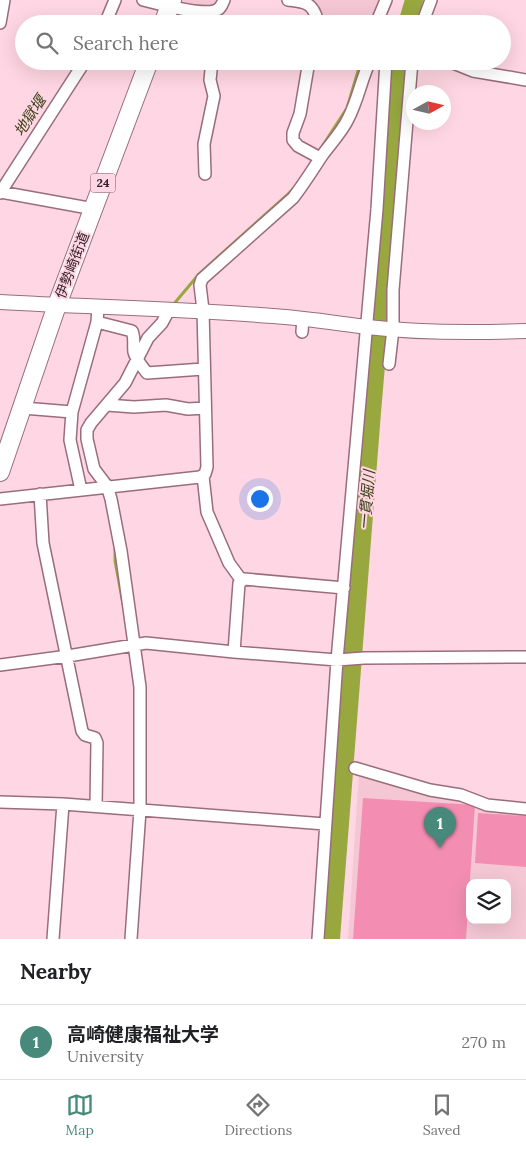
<!DOCTYPE html>
<meta charset="utf-8">
<style>
:root{--surface:#fff;--page:#f2f2f2;--text:#202124;--muted:#757577;--line:#e0e0e0;--accent:#47897a}
body{margin:0;font-family:Lora,"Noto Sans JP",serif;background:var(--page);color:var(--text)}
.controls{position:absolute;right:15px;bottom:15px;display:grid;overflow:hidden;border-radius:10px;box-shadow:0 5px 20px #0002}
.controls button{width:45px;height:45px;display:grid;place-items:center;padding:0;border:0;border-bottom:1px solid var(--line);background:var(--surface);color:var(--text);font:25px sans-serif}
.compass{position:absolute;left:406px;top:85px;width:45px;height:45px;border-radius:50%;background:var(--surface);box-shadow:0 5px 20px #0002;rotate:82deg}
.you{position:absolute;left:259px;top:498px;width:18px;height:18px;margin:-12px;border:4px solid #fff;border-radius:50%;background:#1a73e8;box-shadow:0 0 0 8px #1a73e833}
.badge{display:grid;place-items:center;width:32px;height:32px;border-radius:50%;background:var(--accent);color:#fff;font-size:16px;font-weight:700}
.pin{position:absolute;translate:-50% -41px;filter:drop-shadow(0 1px 2px #0008)}
.pin::after{content:'';position:absolute;top:26px;width:18px;height:15px;background:inherit;clip-path:polygon(0 0,100% 0,50% 100%)}
.list{margin:0;padding:0;list-style:none}
h2{display:flex;justify-content:space-between;align-items:center;height:65px;margin:0;padding:0 20px;font-size:21px}
h2 small{font-size:16px;font-weight:400;color:var(--muted)}
.list li{display:grid;grid-template-columns:32px 1fr auto;gap:15px;align-items:center;box-sizing:border-box;height:75px;padding:0 20px;border-top:1px solid var(--line)}
.list b{display:block;font-size:19px;white-space:nowrap}
.list p{margin:0;font-size:16px;white-space:nowrap;color:var(--muted)}
.list em{font-size:16px;font-style:normal;color:var(--muted)}
.icon{flex:none;width:28px;height:28px;fill:none;stroke:currentColor;stroke-width:2;stroke-linecap:round;stroke-linejoin:round}
.map{position:relative;flex:none;width:526px;height:939px;overflow:hidden}
.search{position:absolute;background:var(--surface);box-shadow:0 5px 20px #0002;left:15px;right:15px;top:15px;height:55px;display:flex;align-items:center;gap:12px;box-sizing:border-box;padding:0 18px;border-radius:28px;color:var(--muted);font-size:19px}
.sheet{height:140px;background:var(--surface)}
nav{display:flex;justify-content:space-around;align-items:center;box-sizing:border-box;height:70px;border-top:1px solid var(--line);background:var(--surface);font-size:14px;color:var(--muted)}
nav a{display:grid;justify-items:center;gap:2px}
nav .on{color:var(--accent)}
.map>svg:first-child{display:block}
.built{fill:#f5c7d5;fill-rule:evenodd}
.green{fill:#f38eb2}
.lines{fill:none;stroke-linecap:round;stroke-linejoin:round}
.stream{stroke:#98a83f;stroke-width:3}
.river{stroke:#98a83f;stroke-width:18}
.minor-casing{stroke:#9a6d7c;stroke-width:14}
.tertiary-casing{stroke:#9a6d7c;stroke-width:16}
.primary-casing{stroke:#9a6d7c;stroke-width:20}
.minor{stroke:#fff;stroke-width:11}
.tertiary{stroke:#fff;stroke-width:14}
.primary{stroke:#fff;stroke-width:18}
.labels{text-anchor:middle;stroke-width:4;stroke-linejoin:round;paint-order:stroke}
.shield{fill:#ffd6e3;stroke:#715760;stroke-width:1}
.shield-label{font-size:12px;font-weight:bold;fill:#342128}
.street-label{font-size:14px;fill:#342128;stroke:#ffd6e3}
.water-label{font-size:15px;font-style:italic;fill:#3c4318;stroke:#ffd6e3}
</style>
<div class="map">
<svg width="526" height="939" viewBox="0 0 526 939">
<rect width="100%" height="100%" fill="#ffd6e3"/>
<!-- built -->
<path class="built" d="M179 0H220L214 9 180 5Z
M307 0H381L371 24 330 23 321 17 316 4 312 1Z
M359 773 526 813V939H348ZM470 883H507V920H470Z"/>
<!-- green -->
<path class="green" d="M363 798 475 805 466 939H353Z
M478 813 526 816V867L475 863Z"/>
<g class="lines">
<!-- stream -->
<path class="stream" d="M323 145 347 108 358 71 363 61
M173 305 199 274 288 194 294 188
M115 548V561L123 604"/>
<!-- river -->
<path class="river" d="M407 24 414 0
M331 939 372 412 402 61"/>
<!-- minor casing -->
<g class="minor-casing">
<path id="minor" d="M143 0C159 4 199 15 214 11 220 10 222 5 224 0
M288 0C304 2 313 2 317 20L324 24
M0 23 4 0
M105 24 115 0
M376 24 386 0
M422 24 431 0
M309 61 300 114 293 133V140L298 146 320 158
M448 61 473 71 526 80
M205 174 204 144 214 96 210 80 212 61
M0 192 94 209
M0 193 85 61
M97 322 132 331C135 338 133 344 134 352 136 360 142 366 147 373L203 369
M302 332 303 318
M389 364 393 329V290L412 61
M107 405 134 407 166 405 188 409 205 408
M23 408 72 412
M203 476 207 512 229 563 242 581
M81 490 70 440 72 412 97 322 98 308
M40 494 43 543 82 731 85 735 95 738 97 743 96 806
M0 499 200 477 205 474 207 467 203 310 200 285 202 279 293 198C303 185 312 171 321 157 330 144 342 132 348 119 358 100 361 80 370 61
M234 652 239 583 244 579 344 588
M0 665 68 656 146 643 234 652 337 660 364 658 526 657
M355 768 430 790 461 795 487 805 526 809
M0 802 63 804 325 824
M53 939 63 804
M131 939 140 810V687L121 551 111 499 107 486 94 469 87 439V430L91 423 125 383 148 338 162 323 169 310
M318 939 337 660 377 209 386 61"/>
</g>
<!-- tertiary casing -->
<g class="tertiary-casing">
<path id="tertiary" d="M0 302C91 307 182 309 273 316 304 318 335 323 367 327 420 333 473 333 526 331"/>
</g>
<!-- primary casing -->
<g class="primary-casing">
<path id="primary" d="M163 24 172 0
M0 472 57 305 149 61"/>
</g>
<!-- minor -->
<use href="#minor" class="minor"/>
<!-- tertiary -->
<use href="#tertiary" class="tertiary"/>
<!-- primary -->
<use href="#primary" class="primary"/>
</g>
<g class="labels">
<!-- shield labels -->
<rect class="shield" x="90.5" y="173.5" width="25" height="19" rx="4"/>
<g class="shield-label">
<text x="103" y="187">24</text>
</g>
<!-- street labels -->
<g class="street-label">
<text transform="translate(72 265) rotate(-69)" y="5">伊勢崎街道</text>
</g>
<!-- water labels -->
<g class="water-label">
<text transform="translate(30 116) rotate(-57)" y="5">地獄堰</text>
<text transform="translate(367 500) rotate(-85)" y="5">一貫堀川</text>
</g>
</g>
</svg>
<div class="controls">
<button><svg class="icon" aria-label="layers" viewBox="0 0 24 24"><path d="M12 4l9 5-9 5-9-5zM3 14l9 5 9-5"/></svg></button>
</div>
<svg class="compass" viewBox="-18 -18 36 36"><path d="M0-13l5 13h-10z" fill="#e53935"/><path d="M0 13l5-13h-10z" fill="#757577"/></svg>
<div class="you"></div>
<div class="pin badge" style="left:440px;top:848px">1</div>
<div class="search"><svg class="icon" aria-label="search" viewBox="0 0 24 24"><circle cx="10" cy="10" r="6"/><path d="M15 15l6 6"/></svg>Search here</div>
</div>
<section class="sheet">
<h2>Nearby<small></small></h2>
<ul class="list">
<li><span class="badge">1</span><div><b>高崎健康福祉大学</b><p>University</p></div><em>270 m</em></li>
</ul>
</section>
<nav>
<a class="on"><svg class="icon" aria-label="map" viewBox="0 0 24 24"><path d="M3 6l6-2 6 2 6-2v14l-6 2-6-2-6 2zM9 4v14M15 6v14"/></svg>Map</a>
<a><svg class="icon" aria-label="directions" viewBox="0 0 24 24"><path d="M12 3l9 9-9 9-9-9zM9 14v-3h6M13 9l2 2-2 2"/></svg>Directions</a>
<a><svg class="icon" aria-label="saved" viewBox="0 0 24 24"><path d="M7 4h10v16l-5-4-5 4z"/></svg>Saved</a>
</nav>
